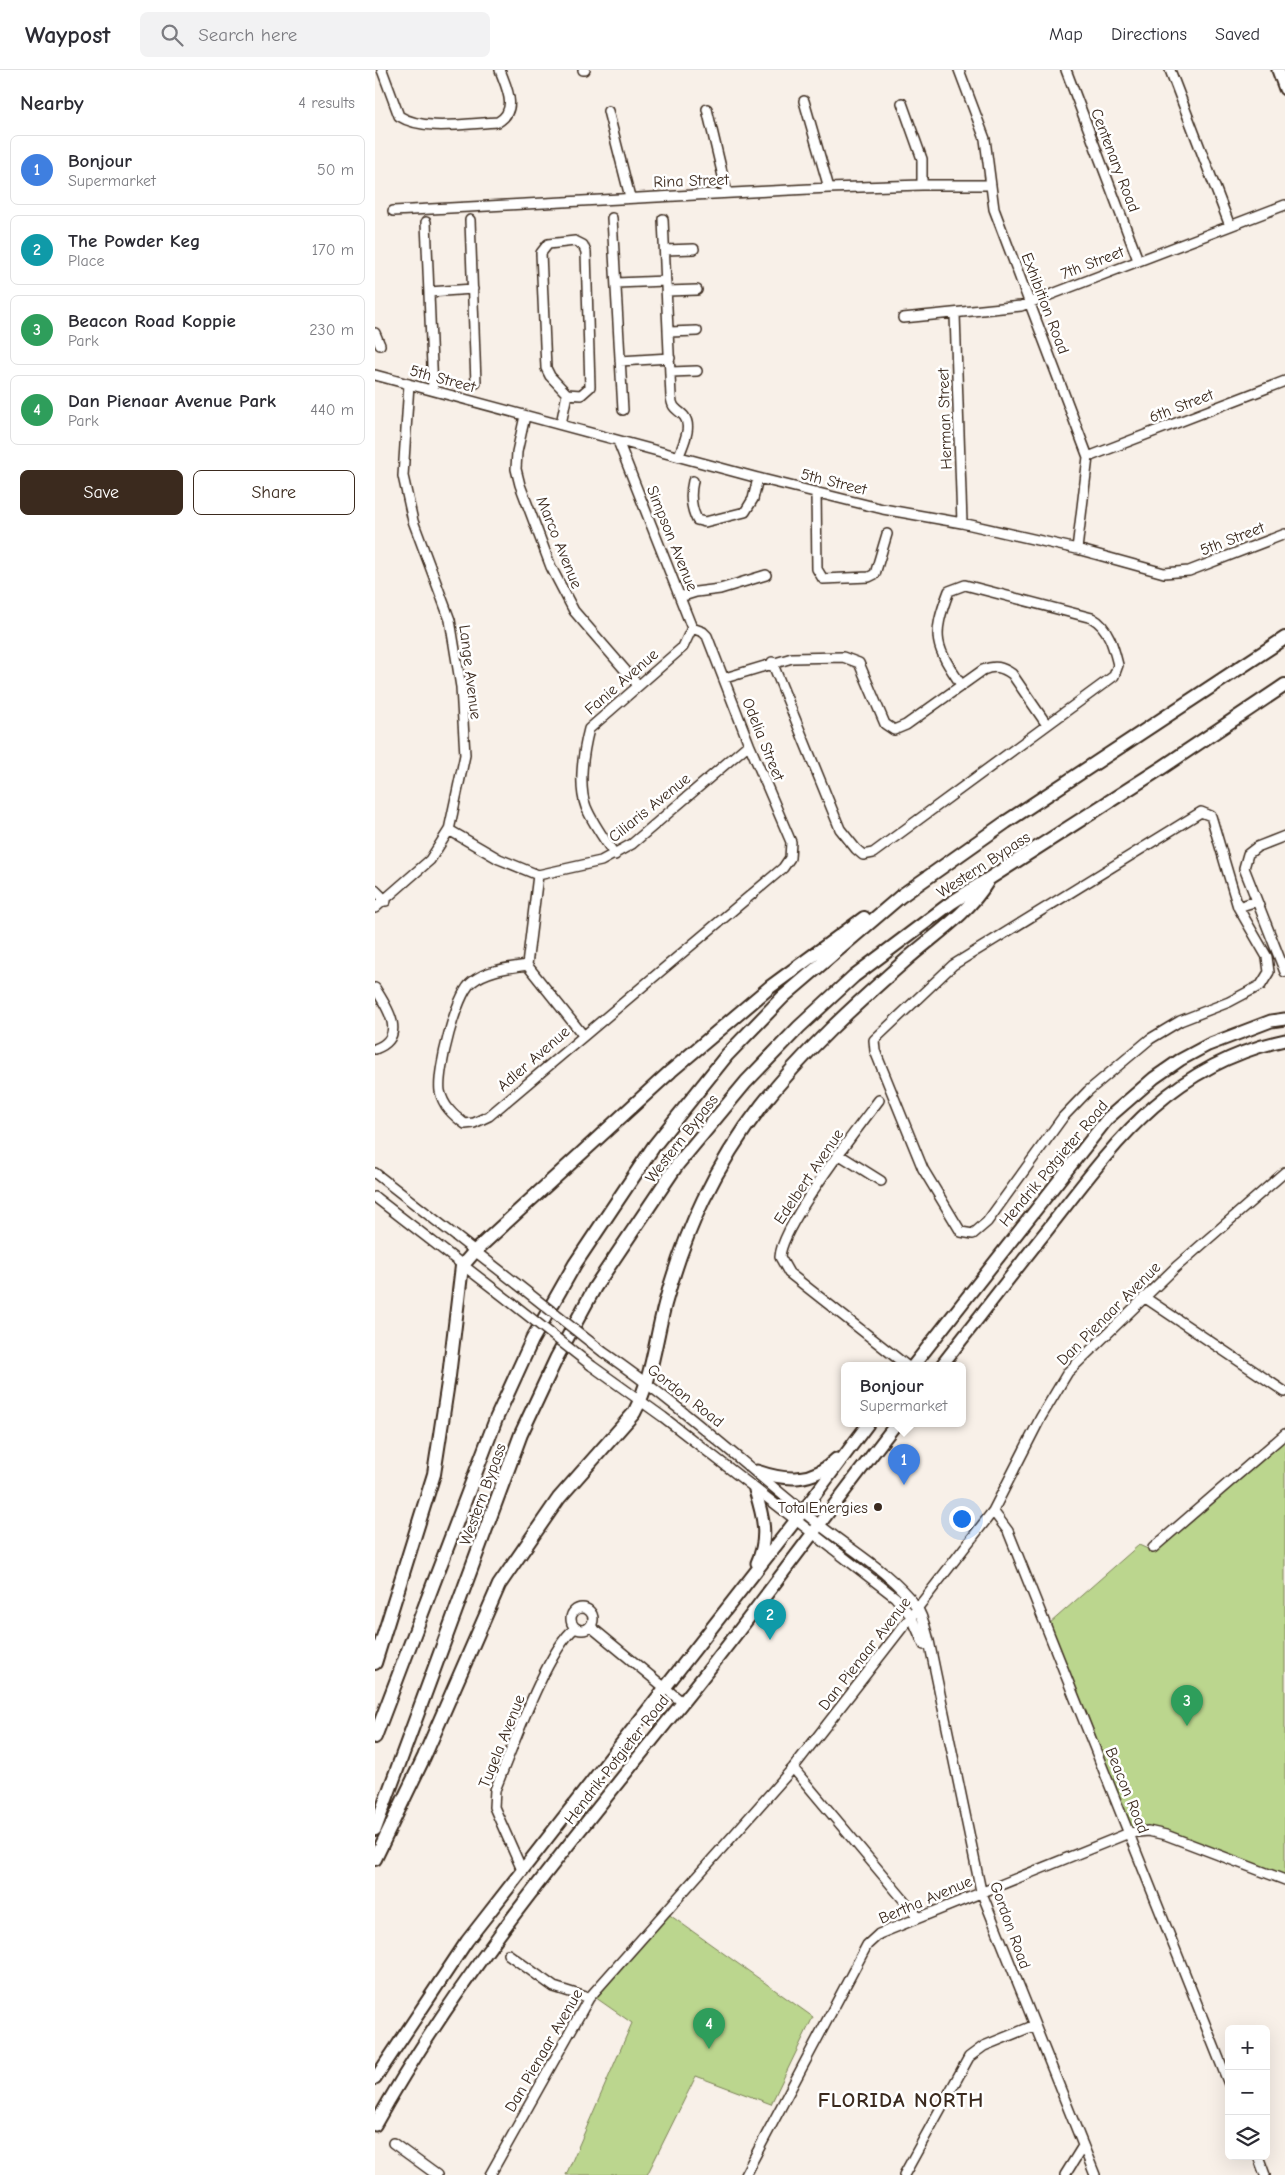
<!DOCTYPE html>
<meta charset="utf-8">
<style>
:root{--surface:#fff;--page:#f2f2f3;--text:#2b2b33;--muted:#7c7c81;--line:#e1e1e2;--accent:#3b2a1e}
body{margin:0;font-family:"Comic Neue",sans-serif;background:var(--page);color:var(--text)}
.controls{position:absolute;right:15px;bottom:15px;display:grid;overflow:hidden;border-radius:8px;box-shadow:0 5px 20px #0002}
.controls button{width:45px;height:45px;display:grid;place-items:center;padding:0;border:0;border-bottom:1px solid var(--line);background:var(--surface);color:var(--text);font:25px sans-serif}
.you{position:absolute;left:586px;top:1448px;width:18px;height:18px;margin:-12px;border:4px solid #fff;border-radius:50%;background:#1a73e8;box-shadow:0 0 0 8px #1a73e833}
.badge{display:grid;place-items:center;width:32px;height:32px;border-radius:50%;background:var(--accent);color:#fff;font-size:16px;font-weight:700}
.pin{position:absolute;translate:-50% -41px;filter:drop-shadow(0 1px 2px #0008)}
.pin::after{content:'';position:absolute;top:26px;width:18px;height:15px;background:inherit;clip-path:polygon(0 0,100% 0,50% 100%)}
.popup{position:absolute;left:466px;top:1292px;width:125px;height:65px;box-sizing:border-box;display:grid;place-content:center;border-radius:8px;background:var(--surface);filter:drop-shadow(0 1px 4px #0005);font-size:16px;white-space:nowrap;color:var(--muted)}
.popup b{font-size:19px;color:var(--text)}
.popup::after{content:'';position:absolute;left:50%;top:100%;margin-left:-10px;border:10px solid transparent;border-top-color:var(--surface)}
.list{margin:0;padding:0;list-style:none}
h2{display:flex;justify-content:space-between;align-items:center;height:65px;margin:0;padding:0 20px;font-size:21px}
h2 small{font-size:16px;font-weight:400;color:var(--muted)}
.list li{display:grid;grid-template-columns:32px 1fr auto;gap:15px;align-items:center;box-sizing:border-box;height:70px;margin:0 10px 10px;padding:0 10px;border:1px solid var(--line);border-radius:8px}
.list b{display:block;font-size:19px;white-space:nowrap}
.list p{margin:0;font-size:16px;white-space:nowrap;color:var(--muted)}
.list em{font-size:16px;font-style:normal;color:var(--muted)}
.actions{display:flex;gap:10px;padding:15px 20px}
.actions a{flex:1;padding:11px 0;border:1px solid var(--accent);border-radius:8px;text-align:center;font-size:18px;color:var(--accent)}
.actions .main{background:var(--accent);color:#fff}
.icon{flex:none;width:28px;height:28px;fill:none;stroke:currentColor;stroke-width:2;stroke-linecap:round;stroke-linejoin:round}
.map{position:relative;flex:none;width:910px;height:2105px;overflow:hidden}
header{display:flex;align-items:center;gap:30px;box-sizing:border-box;height:70px;padding:0 25px;background:var(--surface);border-bottom:1px solid var(--line)}
header strong{font-size:24px}
nav{display:flex;gap:28px;margin-inline-start:auto;font-size:18px}
.search{width:350px;height:45px;background:var(--page);display:flex;align-items:center;gap:12px;box-sizing:border-box;padding:0 18px;border-radius:8px;color:var(--muted);font-size:19px}
main{display:flex}
aside{flex:1;background:var(--surface)}
.map>svg:first-child{display:block}
.green{fill:#bbd68e;stroke:#7b8056}
.lines{fill:none;stroke-linecap:round;stroke-linejoin:round}
.minor-casing{stroke:#3b2a1e;stroke-width:12}
.major-casing{stroke:#3b2a1e;stroke-width:15}
.highway-casing{stroke:#3b2a1e;stroke-width:16}
.minor{stroke:#fff;stroke-width:9}
.major{stroke:#fff;stroke-width:11}
.highway{stroke:#fff;stroke-width:12}
.minor-bridge-casing{stroke:#3b2a1e;stroke-width:12;stroke-linecap:butt}
.minor-bridge{stroke:#fff;stroke-width:9}
.poi-dot{fill:#3b2a1e;stroke:#fff;stroke-width:2}
.labels{text-anchor:middle;stroke-width:5;stroke-linejoin:round;paint-order:stroke}
.street-label{font-size:16px;fill:#3b2a1e;stroke:#fff}
.poi-label{font-size:16px;fill:#3b2a1e;stroke:#fff;text-anchor:end}
.district-label{font-size:21px;font-weight:bold;letter-spacing:1px;fill:#3b2a1e;stroke:#fff}
</style>
<header>
<strong>Waypost</strong>
<div class="search"><svg class="icon" aria-label="search" viewBox="0 0 24 24"><circle cx="10" cy="10" r="6"/><path d="M15 15l6 6"/></svg>Search here</div>
<nav><a>Map</a><a>Directions</a><a>Saved</a></nav>
</header>
<main>
<aside>
<h2>Nearby<small>4 results</small></h2>
<ul class="list">
<li><span class="badge" style="background:#3f7fe0">1</span><div><b>Bonjour</b><p>Supermarket</p></div><em>50 m</em></li>
<li><span class="badge" style="background:#0f9aa8">2</span><div><b>The Powder Keg</b><p>Place</p></div><em>170 m</em></li>
<li><span class="badge" style="background:#2e9e5b">3</span><div><b>Beacon Road Koppie</b><p>Park</p></div><em>230 m</em></li>
<li><span class="badge" style="background:#2e9e5b">4</span><div><b>Dan Pienaar Avenue Park</b><p>Park</p></div><em>440 m</em></li>
</ul>
<div class="actions"><a class="main">Save</a><a>Share</a></div>
</aside>
<div class="map">
<svg width="910" height="2105" viewBox="0 0 910 2105">
<rect width="100%" height="100%" fill="#f8f0e8"/>
<filter id="ink" filterUnits="userSpaceOnUse"><feTurbulence type="fractalNoise" baseFrequency=".02" numOctaves="2"/><feDisplacementMap in="SourceGraphic" scale="10" xChannelSelector="R" yChannelSelector="G"/><feConvolveMatrix kernelMatrix="1 2 1 2 8 2 1 2 1" color-interpolation-filters="sRGB"/></filter>
<g filter="url(#ink)">
<!-- green -->
<path class="green" d="M910 1368V1807L790 1761 755 1760 674 1554 764 1475 777 1481Z
M289 1841 438 1947 396 2034 321 2006 272 2105H191L257 1953 214 1923Z"/>
<g class="lines">
<!-- minor casing -->
<g class="minor-casing">
<path id="minor" d="M7 0 24 46C49 62 94 53 123 52 144 40 131 17 125 0
M208 0H210
M584 0 610 69 619 139 713 387 702 479
M691 0 763 190
M795 0 855 156
M429 31 454 118
M527 33 547 89V115
M332 39 352 123
M233 41 255 127
M18 141 454 118 547 115H616
M237 148 248 340
M288 149 296 327C298 341 302 338 309 346 318 357 307 376 304 386
M95 150 101 313
M51 152 58 320
M290 180 319 179
M241 213 291 211
M292 221 322 220
M54 222 98 219
M580 244 587 453
M528 248 646 236 910 135
M294 262 322 261
M0 263 5 275
M245 291 295 288
M296 302 322 301
M0 305 383 408 508 439 587 453 702 479 789 503 814 501 910 464
M150 346 142 382 141 399 145 415 176 497 199 541 263 615
M186 354 192 324 206 325 215 317 211 182 208 175 200 171 173 174 166 183 171 298 175 306 192 324
M713 387 910 311
M318 411C315 424 316 438 322 450L330 452 370 442 378 429 383 408
M441 422 442 499 448 509 494 507 500 504 512 464
M305 527 321 522 345 519 391 505
M397 592 465 759 481 779 488 785 498 783 739 606 743 595C739 579 734 557 717 548L590 515 574 521C556 568 560 576 587 616
M350 608 417 588 468 587 484 593 510 654 519 660 531 655 608 600C620 595 627 597 637 604L672 655
M826 742 836 746 863 837 892 887 894 902 886 915 854 932 805 951 775 969 713 1021 688 1047 612 1152 598 1164 586 1162 548 1099 500 981 499 970 578 895Z
M74 760 124 789 163 805 226 791 257 774 374 674
M910 766 882 777 873 784 869 798 910 902
M240 785C230 770 218 754 211 737 203 716 208 682 214 659L308 577 317 558 243 371
M163 805 152 895 208 965
M0 820 11 831
M863 837 882 831
M0 838 55 790 74 760 90 685 86 617 75 550 38 451 28 406 34 314
M152 895C133 898 112 900 97 912 81 924 62 1001 65 1021 68 1036 78 1045 90 1054L99 1053 114 1046 408 798 415 788 416 772 374 674 332 566 328 562 317 558
M0 918C12 937 33 967 0 979
M504 1030C482 1059 406 1156 405 1187L414 1203 532 1296
M463 1084 506 1111
M0 1103 142 1214
M0 1127 133 1230
M769 1227 910 1322
M228 1282C304 1334 371 1396 442 1453 476 1480 514 1501 541 1536 548 1545 551 1560 554 1571L606 1821 720 2105
M217 1296 288 1347 520 1527 536 1546 549 1575
M618 1441 633 1461 854 2014
M778 1478 910 1364
M196 1549a11 11 0 1 1 22 0a11 11 0 1 1-22 0Z
M215 1556 307 1632
M418 1698 543 1847
M147 1800 119 1737 120 1720C136 1682 171 1581 200 1558
M133 1884 179 1917 214 1928
M18 2073 62 2105
M883 2086 890 2105
M115 2105 214 1928 418 1698 618 1441 666 1347 693 1302 801 1197 910 1102
M370 2105 492 1875 504 1864 754 1763 773 1761 791 1765 910 1810
M529 2105 594 1987 609 1976 658 1956
M690 2105 708 2076"/>
</g>
<!-- major casing -->
<g class="major-casing">
<path id="major" d="M903 0 910 19
M538 1296 733 1048 779 1008 805 990 833 975 896 951 910 949
M566 1296C602 1250 637 1204 673 1159 741 1071 795 995 910 970
M382 1401C411 1411 438 1413 461 1389
M380 1420C388 1446 394 1467 382 1493
M0 2009 92 1871 428 1441 493 1354
M0 2055C89 1895 210 1755 324 1612 391 1527 455 1439 521 1354"/>
</g>
<!-- highway casing -->
<g class="highway-casing">
<path id="highway" d="M0 1593 59 1404 74 1306 87 1196 100 1181 296 1001 395 917 489 848
M0 1667 121 1349 157 1270 200 1194 279 1076 352 985 408 927 526 826 631 752 910 568
M0 1759 146 1364 182 1287 220 1217 302 1095 371 1012 424 957 479 906 576 833 788 697 910 615
M0 1789 49 1687 124 1515 184 1428 259 1343C277 1309 280 1271 290 1234 310 1160 340 1096 387 1035 429 981 480 935 531 890 559 865 592 845 612 812"/>
</g>
<!-- minor -->
<use href="#minor" class="minor"/>
<!-- major -->
<use href="#major" class="major"/>
<!-- highway -->
<use href="#highway" class="highway"/>
<!-- minor-bridge casing -->
<g class="minor-bridge-casing">
<path id="minor-bridge" d="M142 1214 228 1282
M133 1230 217 1296"/>
</g>
<!-- minor-bridge -->
<use href="#minor-bridge" class="minor-bridge"/>
</g>
</g>
<!-- markers -->
<circle class="poi-dot" cx="503" cy="1437" r="5"/>
<g class="labels">
<!-- street labels -->
<g class="street-label">
<text transform="translate(741 90) rotate(69)" y="6">Centenary Road</text>
<text transform="translate(316 110) rotate(-2)" y="6">Rina Street</text>
<text transform="translate(717 192) rotate(-21)" y="6">7th Street</text>
<text transform="translate(671 233) rotate(69)" y="6">Exhibition Road</text>
<text transform="translate(68 308) rotate(15)" y="6">5th Street</text>
<text transform="translate(806 335) rotate(-21)" y="6">6th Street</text>
<text transform="translate(569 349) rotate(-92)" y="6">Herman Street</text>
<text transform="translate(459 411) rotate(14)" y="6">5th Street</text>
<text transform="translate(298 468) rotate(68)" y="6">Simpson Avenue</text>
<text transform="translate(857 468) rotate(-21)" y="6">5th Street</text>
<text transform="translate(185 472) rotate(68)" y="6">Marco Avenue</text>
<text transform="translate(96 602) rotate(83)" y="6">Lange Avenue</text>
<text transform="translate(246 611) rotate(-41)" y="6">Fanie Avenue</text>
<text transform="translate(389 669) rotate(68)" y="6">Odelia Street</text>
<text transform="translate(274 737) rotate(-39)" y="6">Ciliaris Avenue</text>
<text transform="translate(608 794) rotate(-33)" y="6">Western Bypass</text>
<text transform="translate(158 988) rotate(-41)" y="6">Adler Avenue</text>
<text transform="translate(306 1068) rotate(-52)" y="6">Western Bypass</text>
<text transform="translate(678 1093) rotate(-50)" y="6">Hendrik Potgieter Road</text>
<text transform="translate(433 1106) rotate(-56)" y="6">Edelbert Avenue</text>
<text transform="translate(733 1243) rotate(-45)" y="6">Dan Pienaar Avenue</text>
<text transform="translate(311 1325) rotate(38)" y="6">Gordon Road</text>
<text transform="translate(107 1424) rotate(-70)" y="6">Western Bypass</text>
<text transform="translate(489 1583) rotate(-52)" y="6">Dan Pienaar Avenue</text>
<text transform="translate(126 1671) rotate(-68)" y="6">Tugela Avenue</text>
<text transform="translate(241 1689) rotate(-52)" y="6">Hendrik Potgieter Road</text>
<text transform="translate(753 1720) rotate(68)" y="6">Beacon Road</text>
<text transform="translate(550 1829) rotate(-23)" y="6">Bertha Avenue</text>
<text transform="translate(636 1855) rotate(70)" y="6">Gordon Road</text>
<text transform="translate(168 1980) rotate(-60)" y="6">Dan Pienaar Avenue</text>
</g>
<!-- poi labels -->
<g class="poi-label">
<text x="493" y="1443">TotalEnergies</text>
</g>
<!-- district labels -->
<g class="district-label">
<text x="526" y="2037">FLORIDA NORTH</text>
</g>
</g>
</svg>
<div class="controls">
<button>+</button>
<button>−</button>
<button><svg class="icon" aria-label="layers" viewBox="0 0 24 24"><path d="M12 4l9 5-9 5-9-5zM3 14l9 5 9-5"/></svg></button>
</div>
<div class="you"></div>
<div class="pin badge" style="left:529px;top:1415px;background:#3f7fe0">1</div>
<div class="popup"><b>Bonjour</b>Supermarket</div>
<div class="pin badge" style="left:395px;top:1570px;background:#0f9aa8">2</div>
<div class="pin badge" style="left:812px;top:1656px;background:#2e9e5b">3</div>
<div class="pin badge" style="left:334px;top:1979px;background:#2e9e5b">4</div>
</div>
</main>
